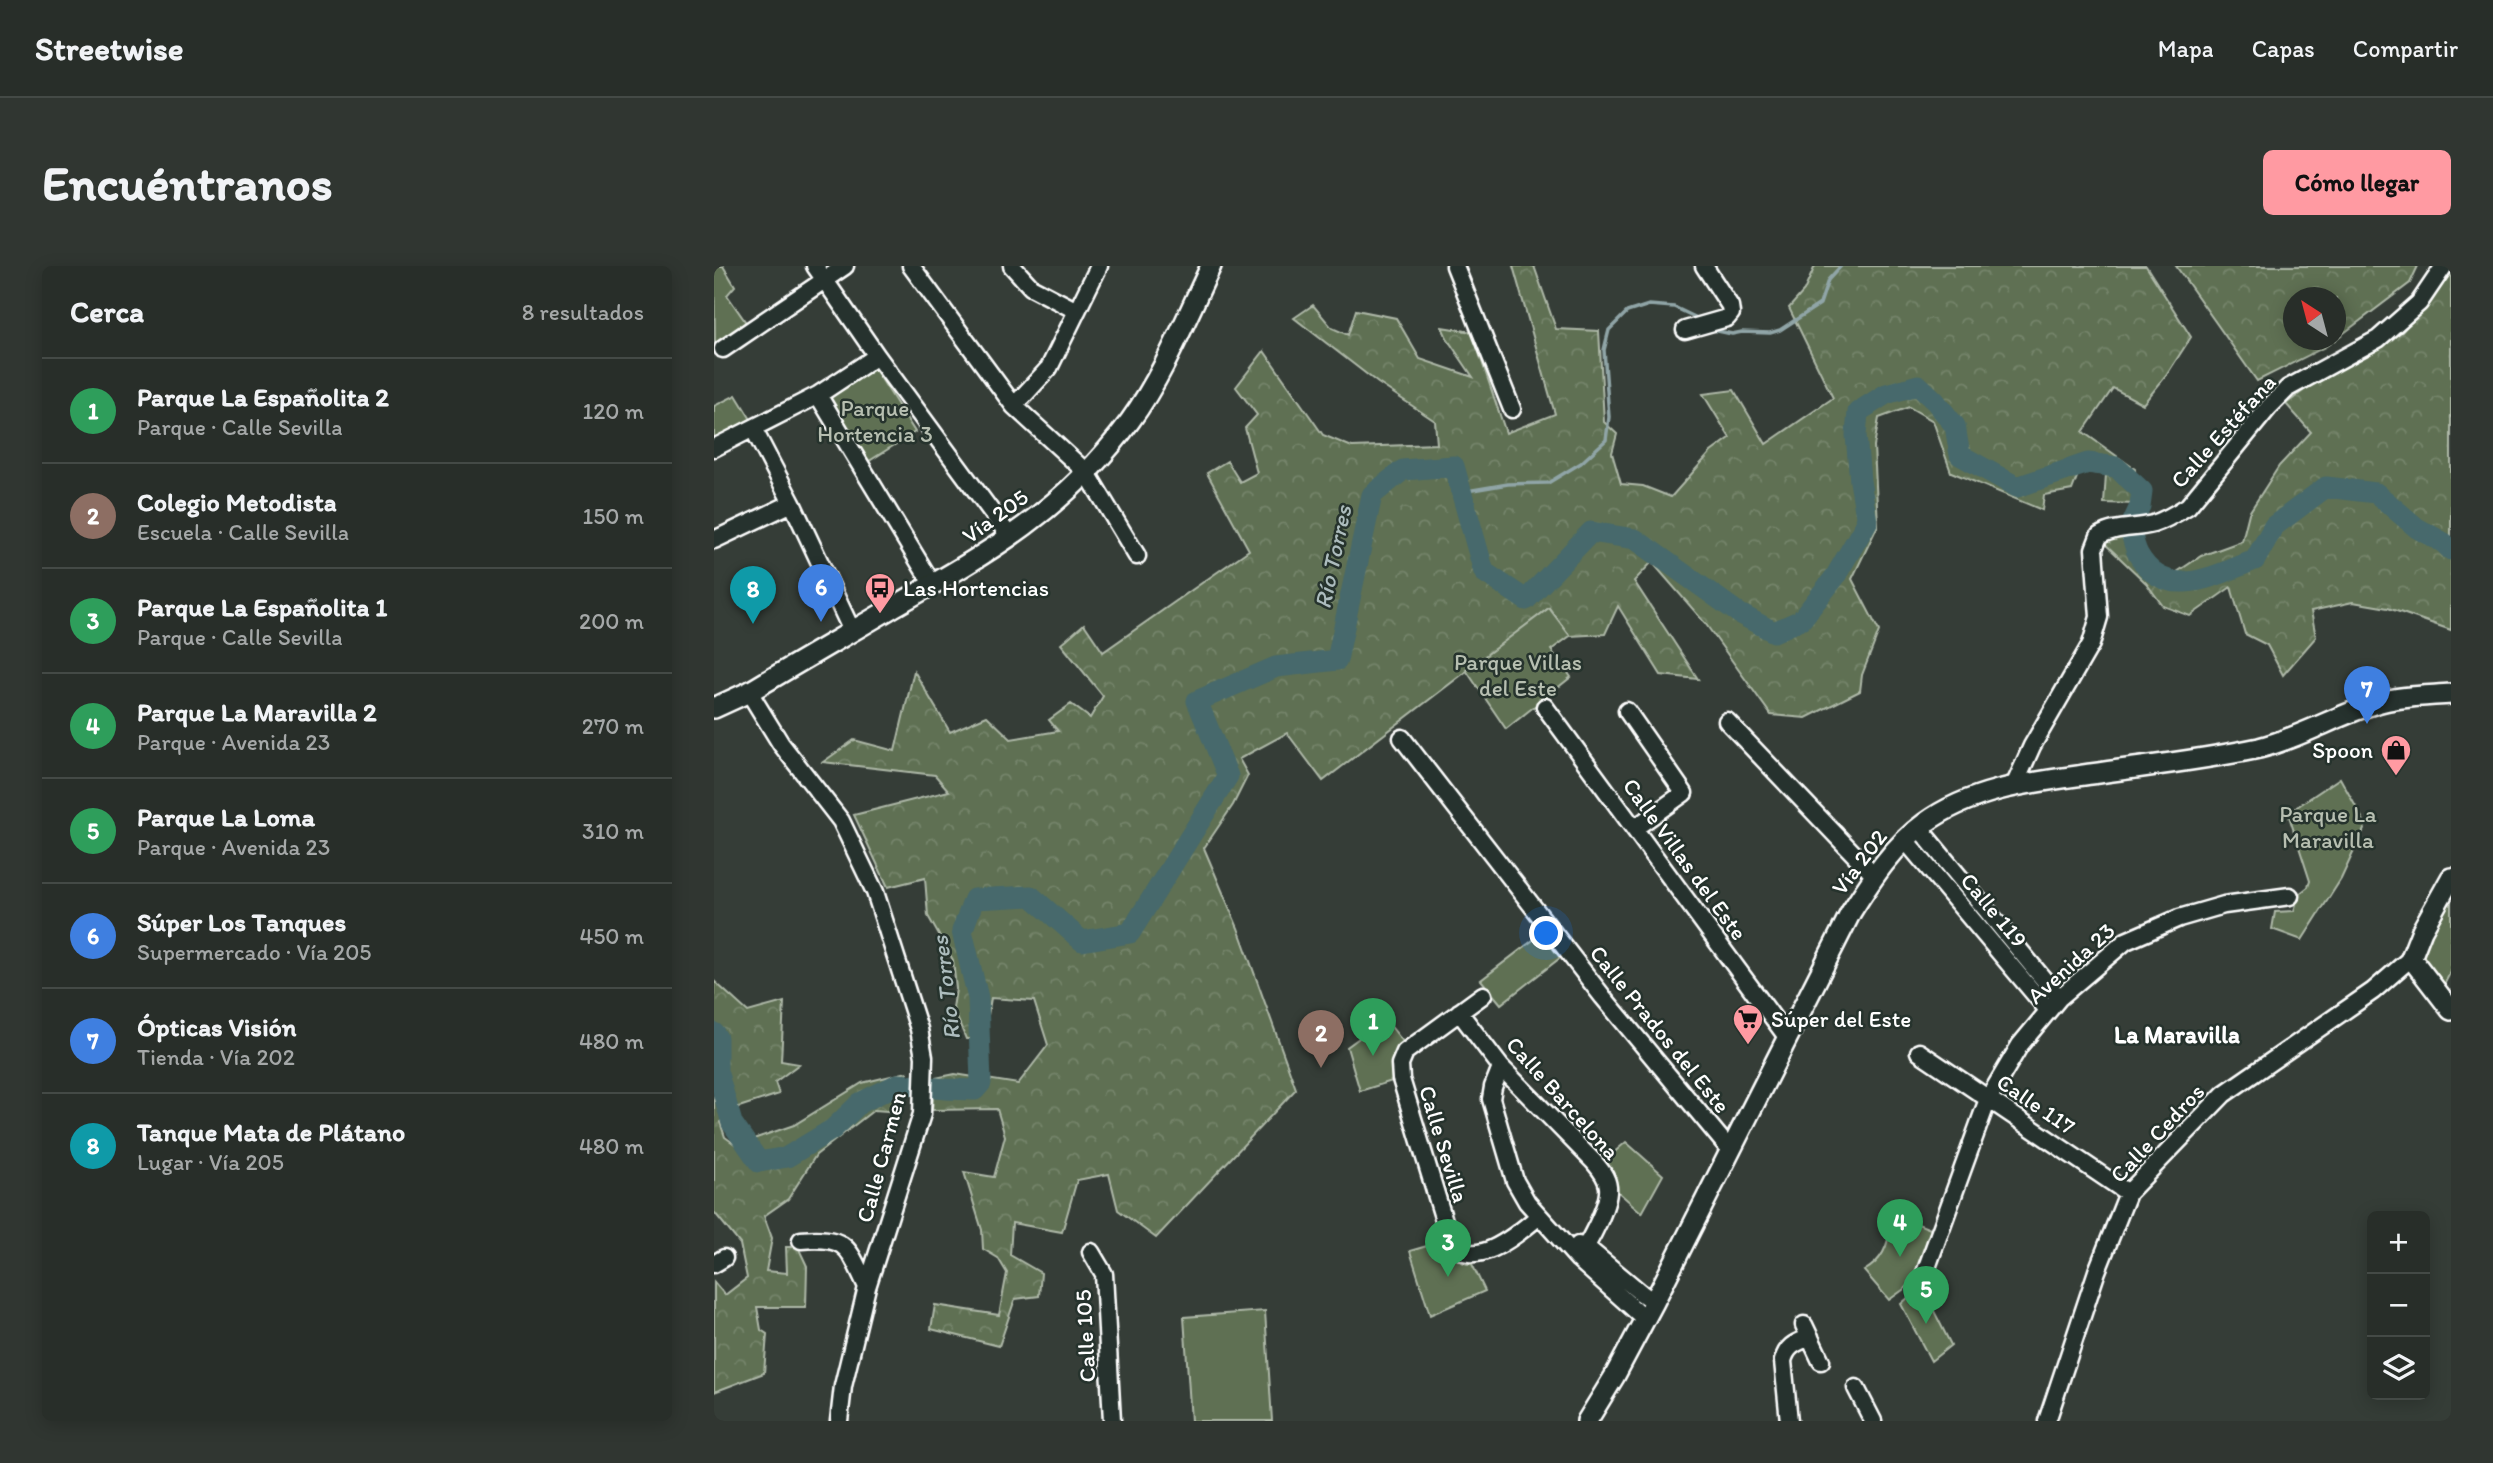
<!DOCTYPE html>
<html lang="es">
<meta charset="utf-8">
<style>
:root{--surface:#282e29;--page:#303631;--text:#f1f3f6;--muted:#a5a8a8;--line:#444a46;--accent:#ff9aa2}
body{margin:0;font-family:Itim,sans-serif;background:var(--page);color:var(--text)}
.controls{position:absolute;right:21px;bottom:21px;display:grid;overflow:hidden;border-radius:10px;box-shadow:0 4px 18px #0003}
.controls button{width:63px;height:63px;display:grid;place-items:center;padding:0;border:0;border-bottom:2px solid var(--line);background:var(--surface);color:var(--text);font:35px sans-serif}
.compass{position:absolute;left:1569px;top:21px;width:63px;height:63px;border-radius:50%;background:var(--surface);box-shadow:0 4px 18px #0003;rotate:324deg}
.you{position:absolute;left:833px;top:668px;width:24px;height:24px;margin:-18px;border:5px solid #fff;border-radius:50%;background:#1a73e8;box-shadow:0 0 0 10px #1a73e833}
.badge{display:grid;place-items:center;width:46px;height:46px;border-radius:50%;background:var(--accent);color:#fff;font-size:23px;font-weight:700}
.pin{position:absolute;translate:-50% -58px;filter:drop-shadow(0 2px 4px #0008)}
.pin::after{content:'';position:absolute;top:37px;width:24px;height:21px;background:inherit;clip-path:polygon(0 0,100% 0,50% 100%)}
.list{margin:0;padding:0;list-style:none}
h2{display:flex;justify-content:space-between;align-items:center;height:91px;margin:0;padding:0 28px;font-size:30px}
h2 small{font-size:23px;font-weight:400;color:var(--muted)}
.list li{display:grid;grid-template-columns:46px 1fr auto;gap:21px;align-items:center;box-sizing:border-box;height:105px;padding:0 28px;border-top:2px solid var(--line)}
.list b{display:block;font-size:26px;white-space:nowrap}
.list p{margin:0;font-size:23px;white-space:nowrap;color:var(--muted)}
.list em{font-size:23px;font-style:normal;color:var(--muted)}
.icon{flex:none;width:38px;height:38px;fill:none;stroke:currentColor;stroke-width:2;stroke-linecap:round;stroke-linejoin:round}
.map{position:relative;flex:none;width:1737px;height:1155px;overflow:hidden;border-radius:10px}
header{display:flex;align-items:center;gap:42px;box-sizing:border-box;height:98px;padding:0 35px;background:var(--surface);border-bottom:2px solid var(--line)}
header strong{font-size:33px}
nav{display:flex;gap:38px;margin-inline-start:auto;font-size:24px}
.intro{display:flex;align-items:center;justify-content:space-between;box-sizing:border-box;height:168px;padding:0 42px}
h1{margin:0;font-size:49px}
.button{padding:18px 32px;border-radius:10px;background:var(--accent);color:#111;font-size:24px;font-weight:700}
main{display:flex;gap:42px;padding:0 42px}
aside{flex:1;background:var(--surface);border-radius:10px;box-shadow:0 4px 18px #0003}
.map>svg:first-child{display:block}
.forest{fill:url(#forest-crowns);stroke:#aeb8a8;stroke-width:2}
.park{fill:#5e7052;stroke:#aeb8a8;stroke-width:2}
.lines{fill:none;stroke-linecap:round;stroke-linejoin:round}
.stream{stroke:#90a5a7;stroke-width:3.5}
.river{stroke:#46696c;stroke-width:21}
.minor-casing{stroke:#fff;stroke-width:21}
.major-casing{stroke:#fff;stroke-width:24}
.minor{stroke:#26332d;stroke-width:16}
.major{stroke:#26332d;stroke-width:19}
.labels{text-anchor:middle;stroke-width:5;stroke-linejoin:round;paint-order:stroke}
.park-label{font-size:23px;fill:#b7bfb1;stroke:#26332d}
.street-label{font-size:23px;fill:#fff;stroke:#26332d}
.poi-label{font-size:23px;fill:#fff;stroke:#26332d;text-anchor:start}
.water-label{font-size:24px;font-style:italic;fill:#acbcbd;stroke:#26332d}
.neighbourhood-label{font-size:24px;font-weight:bold;fill:#fff;stroke:#26332d}
</style>
<header>
<strong>Streetwise</strong>
<nav><a>Mapa</a><a>Capas</a><a>Compartir</a></nav>
</header>
<div class="intro"><h1>Encuéntranos</h1><a class="button">Cómo llegar</a></div>
<main>
<aside>
<h2>Cerca<small>8 resultados</small></h2>
<ul class="list">
<li><span class="badge" style="background:#2e9e5b">1</span><div><b>Parque La Españolita 2</b><p>Parque · Calle Sevilla</p></div><em>120 m</em></li>
<li><span class="badge" style="background:#8d6e63">2</span><div><b>Colegio Metodista</b><p>Escuela · Calle Sevilla</p></div><em>150 m</em></li>
<li><span class="badge" style="background:#2e9e5b">3</span><div><b>Parque La Españolita 1</b><p>Parque · Calle Sevilla</p></div><em>200 m</em></li>
<li><span class="badge" style="background:#2e9e5b">4</span><div><b>Parque La Maravilla 2</b><p>Parque · Avenida 23</p></div><em>270 m</em></li>
<li><span class="badge" style="background:#2e9e5b">5</span><div><b>Parque La Loma</b><p>Parque · Avenida 23</p></div><em>310 m</em></li>
<li><span class="badge" style="background:#3f7fe0">6</span><div><b>Súper Los Tanques</b><p>Supermercado · Vía 205</p></div><em>450 m</em></li>
<li><span class="badge" style="background:#3f7fe0">7</span><div><b>Ópticas Visión</b><p>Tienda · Vía 202</p></div><em>480 m</em></li>
<li><span class="badge" style="background:#0f9aa8">8</span><div><b>Tanque Mata de Plátano</b><p>Lugar · Vía 205</p></div><em>480 m</em></li>
</ul>
</aside>
<div class="map">
<svg width="1737" height="1155" viewBox="0 0 1737 1155">
<defs>
<pattern id="forest-crowns" width="20" height="18" patternUnits="userSpaceOnUse" patternTransform="scale(1.75)"><rect width="20" height="18" fill="#5e7052"/><path d="M2 6a3 3 0 1 1 6 0M12 15a3 3 0 1 1 6 0" fill="none" stroke="#76856c"/></pattern>
</defs>
<rect width="100%" height="100%" fill="#353d37"/>
<filter id="ink" filterUnits="userSpaceOnUse"><feTurbulence type="fractalNoise" baseFrequency=".0143" numOctaves="2"/><feDisplacementMap in="SourceGraphic" scale="14" xChannelSelector="R" yChannelSelector="G"/><feConvolveMatrix kernelMatrix="1 2 1 2 8 2 1 2 1" color-interpolation-filters="sRGB"/></filter>
<g filter="url(#ink)">
<!-- forest -->
<path class="forest" d="M799 0H820L842 63 885 65 890 156 903 168 898 187 907 218 929 220 957 231 997 186 1016 172 989 128 1020 124 1052 178 1119 132 1075 42 1090 25 1101 0H1432L1477 71 1452 110 1429 138 1399 122 1369 166 1421 203 1423 238 1390 237 1392 208 1365 206 1358 224 1330 229 1328 244 1237 206 1219 155 1195 141 1165 152 1160 180 1164 259 1138 313 1165 365 1148 409 1146 425 1092 452 1057 449 991 357 938 296 920 315 984 413 947 409 904 340 891 368 856 370 835 342 609 515 573 467 525 493 534 509 519 539 490 582 524 662 582 823 442 972 404 944 395 908 363 914 348 966 298 957 296 989 327 1007 325 1030 301 1033 285 1080 217 1063 221 1039 285 1049 293 1007 284 992 269 983 268 964 250 906 280 911 291 870 283 843 218 844 221 812 241 808 304 818 334 779 320 735 277 732 270 773H252L239 742 242 723 239 694 214 650 211 612 174 621 140 549 235 525 221 509 109 496 140 474 181 485 200 405 236 466 273 450 297 473 344 465 335 454 357 438 376 452 389 430 347 378 370 358 389 386 535 284 493 207 513 195 526 216 543 207 531 162 543 149 522 121 550 85 609 169 638 181 723 178 721 155 664 117 580 52 599 39 618 62 634 69 642 44 682 52 706 93 759 111 734 74 728 61 758 66 792 167 841 148Z
M1462 0H1704L1696 17 1622 73V32H1580V74H1621L1611 81 1543 115Z
M1735 0H1737V364L1674 342 1639 336 1597 345 1602 371 1569 409 1553 379 1531 368 1517 321 1476 350 1449 340 1432 317 1386 273 1406 263 1451 314 1487 290 1528 275 1535 247 1565 200 1597 166 1572 138 1610 109 1688 66 1725 23Z
M0 715 34 746 70 736 67 795 85 798 61 816 65 828 25 841 6 856 11 871 22 879 80 859 148 817 193 806 187 846 160 844 102 889 74 933 50 950 58 972 52 1005 73 1007 72 981H84L93 1000 92 1041H43L47 1064 53 1068 50 1107 0 1126V1016L11 1029 33 1012 26 978 0 946Z"/>
<!-- park -->
<path class="park" d="M0 0H9L21 20 13 29 33 58 27 65 1 81Z
M159 100 201 166 152 197 112 129Z
M22 129 38 155 0 174V140Z
M835 342 856 370 837 384 857 411 792 463 752 404Z
M1626 512 1652 559 1627 613 1588 674 1558 663 1561 646 1580 645 1585 628 1594 621 1596 615 1574 547Z
M1737 630V705L1729 721 1709 697 1706 687Z
M827 668 846 692 787 738 767 714Z
M671 753 690 777 677 801 678 815 646 825 633 781Z
M912 876 949 909 928 947 902 924 901 912 890 895Z
M1174 946 1219 964 1197 1018 1175 1034 1150 1005C1173 992 1178 970 1174 946Z
M730 975C737 988 742 998 758 998L771 1025 716 1049 696 985Z
M1205 1022 1209 1023 1237 1079 1217 1095 1187 1038Z
M551 1045 558 1155H477L470 1051Z"/>
<g class="lines">
<!-- stream -->
<path class="stream" d="M999 64 1018 68 1028 66 1056 67 1066 64 1106 38 1114 14 1127 0
M747 226 794 218 834 217 867 197 892 174 895 151 890 84 895 64 913 46 935 39 960 41 985 53"/>
<!-- river -->
<path class="river" d="M0 767 3 772V805L18 857 45 896 73 891 119 863 146 837 184 818 232 823 261 824 267 817 264 732 248 665 260 633 317 630 368 675 416 667 514 510 483 435 562 401 623 394 658 229 689 204 740 200 770 306 812 334 877 266 921 273 1026 348 1060 366 1087 354 1121 311 1153 256 1146 215 1142 169 1144 146 1172 128 1204 119 1221 135 1241 160 1246 189 1303 221 1374 197 1402 201 1428 225 1426 240 1416 262C1418 270 1420 280 1424 288 1452 338 1501 309 1541 294L1560 260 1612 221 1662 227 1703 262 1730 277 1737 284"/>
<!-- minor casing -->
<g class="minor-casing">
<path id="minor" d="M101 0 163 90 296 271
M197 0 300 140 373 207 423 290
M298 0 317 21 363 45
M741 0 798 143
M971 64 1013 52 1017 47 1016 40 990 0
M9 83 131 0
M104 129 219 319
M300 140 335 102 385 0
M40 164 78 237 138 365
M0 182 104 129 163 90
M0 274 78 237
M35 426 67 478 127 555 161 626 205 763 210 791 208 848 153 1021 129 1120 125 1155
M831 441 1073 771
M913 445 970 527 921 562
M1013 455 1160 609
M688 472 889 731 1016 884
M1301 518 1318 480 1377 378 1385 351 1380 283 1385 270C1401 260 1421 263 1439 258 1452 254 1463 247 1474 240L1555 141 1574 122 1664 73 1705 37 1730 0
M1205 562 1345 732
M1191 574 1334 744
M769 729 691 786 686 798 687 813 735 971C755 1010 803 969 825 950
M745 746 787 801 880 896C886 903 893 911 894 921 896 939 874 978 864 993
M1205 786 1414 927
M787 801 779 821 777 833 801 915 813 936 864 993 931 1053
M87 974C135 970 134 982 153 1021
M864 979 872 981 927 1027 940 1036
M377 986 390 1008 398 1155
M0 998 10 992
M1207 1018 1274 833 1306 779 1345 732 1412 675 1465 652 1510 639 1576 630
M1090 1059 1107 1095
M1142 1122 1159 1155
M1075 1155 1069 1095C1073 1079 1082 1077 1096 1071
M1333 1155 1383 1005 1414 927 1510 828 1659 725 1697 692"/>
</g>
<!-- major casing -->
<g class="major-casing">
<path id="major" d="M0 442 35 426C83 397 132 369 181 340 274 287 351 244 416 155 450 108 472 52 497 0
M1737 612 1708 664 1697 692 1737 744
M873 1155 900 1111 940 1036 1137 646C1158 613 1179 580 1211 557 1259 522 1320 516 1377 508 1433 500 1489 494 1545 482 1586 472 1623 449 1663 437 1687 430 1712 430 1737 428"/>
</g>
<!-- minor -->
<use href="#minor" class="minor"/>
<!-- major -->
<use href="#major" class="major"/>
</g>
</g>
<!-- icons -->
<defs>
<g id="bus-pin" transform="scale(1.575)"><path d="M0 17L-7.5 6A9.5 9.5 0 1 1 7.5 6Z" fill="#ff9aa2" stroke="#26332d"/><path d="M-5-6H5V4H4V6H2V4H-2V6H-4V4H-5ZM-3.5-4V0h7V-4ZM-3.5 1.2v1.5H-2V1.2ZM2 1.2v1.5H3.5V1.2Z" fill="#111"/></g>
<g id="shop-pin" transform="scale(1.575)"><path d="M0 17L-7.5 6A9.5 9.5 0 1 1 7.5 6Z" fill="#ff9aa2" stroke="#26332d"/><path d="M-5-2.5h2.3a2.7 3.5 0 0 1 5.4 0H5L5.5 6h-11ZM-1.5-2.5h3a1.5 2.3 0 0 0-3 0Z" fill="#111"/></g>
<g id="supermarket-pin" transform="scale(1.575)"><path d="M0 17L-7.5 6A9.5 9.5 0 1 1 7.5 6Z" fill="#ff9aa2" stroke="#26332d"/><path d="M-6-5.5h2.5l.6 2H6L4.5 2H-2.5L-4.4-4H-6ZM-1.5 3.2a1.3 1.3 0 1 0 .1 0ZM3 3.2a1.3 1.3 0 1 0 .1 0Z" fill="#111"/></g>
</defs>
<g fill-rule="evenodd">
<use href="#bus-pin" x="166" y="322"/>
<use href="#shop-pin" x="1682" y="484"/>
<use href="#supermarket-pin" x="1034" y="753"/>
</g>
<g class="labels">
<!-- park labels -->
<g class="park-label">
<text x="161" y="150">Parque<tspan x="161" dy="26">Hortencia 3</tspan></text>
<text x="804" y="404">Parque Villas<tspan x="804" dy="26">del Este</tspan></text>
<text x="1614" y="556">Parque La<tspan x="1614" dy="26">Maravilla</tspan></text>
</g>
<!-- street labels -->
<g class="street-label">
<text transform="translate(1509 165) rotate(-48)" y="8">Calle Estéfana</text>
<text transform="translate(281 250) rotate(-36)" y="8">Vía 205</text>
<text transform="translate(971 593) rotate(54)" y="8">Calle Villas del Este</text>
<text transform="translate(1145 596) rotate(-53)" y="8">Vía 202</text>
<text transform="translate(1280 644) rotate(50)" y="8">Calle 119</text>
<text transform="translate(1357 697) rotate(-42)" y="8">Avenida 23</text>
<text transform="translate(946 763) rotate(51)" y="8">Calle Prados del Este</text>
<text transform="translate(849 832) rotate(48)" y="8">Calle Barcelona</text>
<text transform="translate(1322 838) rotate(34)" y="8">Calle 117</text>
<text transform="translate(1443 867) rotate(-47)" y="8">Calle Cedros</text>
<text transform="translate(730 878) rotate(73)" y="8">Calle Sevilla</text>
<text transform="translate(167 891) rotate(-75)" y="8">Calle Carmen</text>
<text transform="translate(371 1070) rotate(-93)" y="8">Calle 105</text>
</g>
<!-- poi labels -->
<g class="poi-label">
<text x="189" y="330">Las Hortencias</text>
<text x="1659" y="492" text-anchor="end">Spoon</text>
<text x="1057" y="761">Súper del Este</text>
</g>
<!-- water labels -->
<g class="water-label">
<text transform="translate(619 291) rotate(-78)" y="8">Río Torres</text>
<text transform="translate(232 722) rotate(-97)" y="8">Río Torres</text>
</g>
<!-- neighbourhood labels -->
<g class="neighbourhood-label">
<text x="1463" y="777">La Maravilla</text>
</g>
</g>
</svg>
<div class="controls">
<button>+</button>
<button>−</button>
<button><svg class="icon" aria-label="layers" viewBox="0 0 24 24"><path d="M12 4l9 5-9 5-9-5zM3 14l9 5 9-5"/></svg></button>
</div>
<svg class="compass" viewBox="-18 -18 36 36"><path d="M0-13l5 13h-10z" fill="#e53935"/><path d="M0 13l5-13h-10z" fill="#a5a8a8"/></svg>
<div class="you"></div>
<div class="pin badge" style="left:659px;top:790px;background:#2e9e5b">1</div>
<div class="pin badge" style="left:607px;top:802px;background:#8d6e63">2</div>
<div class="pin badge" style="left:734px;top:1011px;background:#2e9e5b">3</div>
<div class="pin badge" style="left:1186px;top:991px;background:#2e9e5b">4</div>
<div class="pin badge" style="left:1212px;top:1058px;background:#2e9e5b">5</div>
<div class="pin badge" style="left:107px;top:356px;background:#3f7fe0">6</div>
<div class="pin badge" style="left:1653px;top:458px;background:#3f7fe0">7</div>
<div class="pin badge" style="left:39px;top:358px;background:#0f9aa8">8</div>
</div>
</main>
